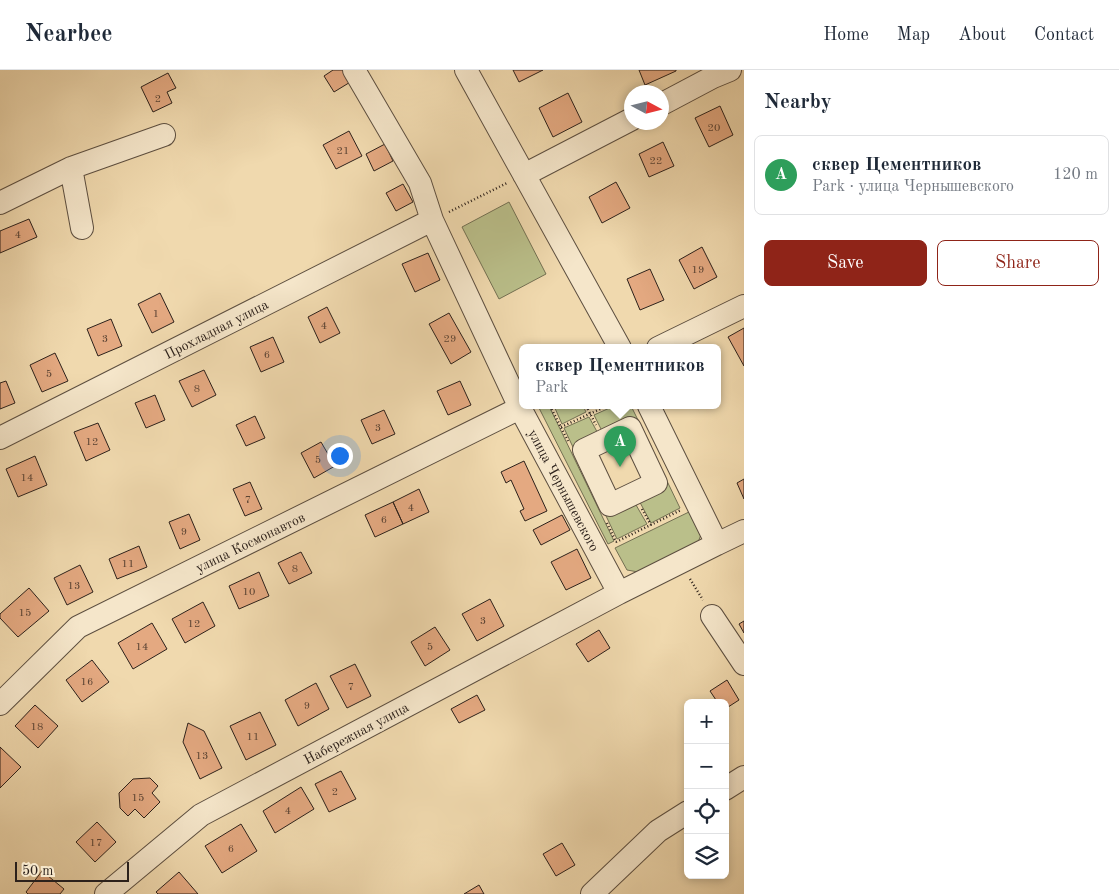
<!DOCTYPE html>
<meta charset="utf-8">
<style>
:root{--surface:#fff;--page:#f6f6f7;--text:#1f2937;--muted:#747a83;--line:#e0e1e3;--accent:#8f2418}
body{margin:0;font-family:"Old Standard TT",serif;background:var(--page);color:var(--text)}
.controls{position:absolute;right:15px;bottom:15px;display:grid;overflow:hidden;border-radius:8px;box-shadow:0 2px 8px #0003}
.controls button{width:45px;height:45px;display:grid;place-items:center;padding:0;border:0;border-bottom:1px solid var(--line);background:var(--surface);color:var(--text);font:25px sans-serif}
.compass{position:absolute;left:624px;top:15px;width:45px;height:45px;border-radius:50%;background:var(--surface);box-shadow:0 2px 8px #0003;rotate:97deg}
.scale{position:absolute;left:15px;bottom:12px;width:114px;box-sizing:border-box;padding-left:5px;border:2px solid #2c211b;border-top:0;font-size:14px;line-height:18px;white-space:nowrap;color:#2c211b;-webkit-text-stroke:4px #f5e6ca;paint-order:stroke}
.you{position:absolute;left:339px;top:385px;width:18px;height:18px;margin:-12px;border:4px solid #fff;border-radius:50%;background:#1a73e8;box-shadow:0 0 0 8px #1a73e833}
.badge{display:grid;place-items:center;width:32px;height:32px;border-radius:50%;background:var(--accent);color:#fff;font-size:16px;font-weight:700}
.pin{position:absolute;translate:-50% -41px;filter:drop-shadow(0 1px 2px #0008)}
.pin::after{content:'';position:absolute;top:26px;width:18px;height:15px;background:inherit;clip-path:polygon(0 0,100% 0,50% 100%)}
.popup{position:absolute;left:519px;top:274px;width:202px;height:65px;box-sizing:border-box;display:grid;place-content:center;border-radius:8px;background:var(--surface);filter:drop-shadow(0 1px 4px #0005);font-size:16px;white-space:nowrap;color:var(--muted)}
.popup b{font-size:19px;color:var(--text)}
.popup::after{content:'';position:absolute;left:50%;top:100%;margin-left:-10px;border:10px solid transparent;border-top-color:var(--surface)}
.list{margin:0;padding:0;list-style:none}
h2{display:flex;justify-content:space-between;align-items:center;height:65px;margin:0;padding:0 20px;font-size:21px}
h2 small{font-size:16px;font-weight:400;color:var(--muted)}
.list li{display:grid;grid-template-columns:32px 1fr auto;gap:15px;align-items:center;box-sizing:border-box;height:80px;margin:0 10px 10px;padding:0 10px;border:1px solid var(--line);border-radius:8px}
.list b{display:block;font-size:19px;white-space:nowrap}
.list p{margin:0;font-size:16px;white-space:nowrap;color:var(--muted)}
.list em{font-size:16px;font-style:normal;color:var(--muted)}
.actions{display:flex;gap:10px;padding:15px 20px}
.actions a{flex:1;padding:11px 0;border:1px solid var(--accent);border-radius:8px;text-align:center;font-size:18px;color:var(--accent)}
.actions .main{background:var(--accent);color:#fff}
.icon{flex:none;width:28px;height:28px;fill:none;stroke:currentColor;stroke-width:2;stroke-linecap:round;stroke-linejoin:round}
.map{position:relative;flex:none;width:744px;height:824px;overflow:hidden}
header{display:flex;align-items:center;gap:30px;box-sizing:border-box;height:70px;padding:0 25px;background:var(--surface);border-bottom:1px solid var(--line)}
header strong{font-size:24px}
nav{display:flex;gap:28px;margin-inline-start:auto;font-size:18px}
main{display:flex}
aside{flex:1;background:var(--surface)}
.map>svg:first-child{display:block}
.green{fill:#babf8a;stroke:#737052}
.building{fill:#e4a981;stroke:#2c211b}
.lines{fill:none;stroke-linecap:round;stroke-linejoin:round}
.minor-casing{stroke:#5d4f40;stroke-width:24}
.path{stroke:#2c211b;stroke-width:2.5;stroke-dasharray:1 2.5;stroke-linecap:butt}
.minor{stroke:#f5e6ca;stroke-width:22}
.labels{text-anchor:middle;stroke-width:5;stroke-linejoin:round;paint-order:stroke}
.number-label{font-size:11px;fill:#5a4334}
.street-label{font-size:14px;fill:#2c211b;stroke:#f5e6ca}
</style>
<header>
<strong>Nearbee</strong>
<nav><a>Home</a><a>Map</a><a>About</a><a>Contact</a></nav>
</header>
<main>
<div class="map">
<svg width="744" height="824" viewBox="0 0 744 824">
<rect width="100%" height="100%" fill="#f0d9ae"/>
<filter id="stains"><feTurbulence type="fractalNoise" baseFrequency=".004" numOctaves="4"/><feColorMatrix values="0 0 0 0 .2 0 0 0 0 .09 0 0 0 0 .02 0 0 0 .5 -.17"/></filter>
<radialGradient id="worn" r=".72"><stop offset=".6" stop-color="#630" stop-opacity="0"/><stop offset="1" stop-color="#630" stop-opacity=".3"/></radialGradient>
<!-- green -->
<path class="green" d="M509 132 546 204 499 229 462 157Z
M538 336H549L614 471 608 474Z
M554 336H583L586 342 562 354Z
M614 336H631L651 376 631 355 605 367 594 345Z
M589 347 601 369 587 407 564 358Z
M653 382 680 438 651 453 636 425Z
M589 410 610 438 632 428 647 454 617 469Z
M693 440 702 462 695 480 644 503 627 500 615 478Z"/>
<!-- building -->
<path class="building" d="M333 0H345L352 11 334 22 324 6Z
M513 0H543L519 12Z
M639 0H676V1L645 15Z
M168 3 176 18 167 22 172 33 153 42 141 17Z
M568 23 582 52 553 67 539 38Z
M720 36 733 65 709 77 695 48Z
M349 61 362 86 336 99 323 75Z
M663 72 674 96 649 107 639 84Z
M385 74 393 91 374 101 366 84Z
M616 112 630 138 602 153 589 127Z
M403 114 413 132 396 141 386 123Z
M29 149 37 167 0 183V161Z
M702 177 717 207 694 219 679 190Z
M428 183 440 210 415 222 402 194Z
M650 199 664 230 640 240 627 209Z
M160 223 174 252 152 263 138 234Z
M327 237 340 263 320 273 308 247Z
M449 243 471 282 451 294 429 254Z
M111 249 122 276 98 286 87 259Z
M744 258V296L728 267Z
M273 267 284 292 261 302 250 277Z
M55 283 68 311 42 322 30 295Z
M204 300 216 325 192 337 179 311Z
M6 311 15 333 0 339V313Z
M460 311 471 335 448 345 437 321Z
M155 325 165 350 146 358 135 333Z
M384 340 395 364 372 374 361 350Z
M255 346 265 368 246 376 236 355Z
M98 353 110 380 86 391 74 362Z
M321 372 335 396 314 408 301 383Z
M35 386 47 415 18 427 6 399Z
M524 391 547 441 525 451 520 441 524 439 511 410 506 413 501 402Z
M744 409V429L737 413Z
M250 412 262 439 245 446 233 419Z
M419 419 429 442 403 454 393 432Z
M393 432 403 454 375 467 365 445Z
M189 444 200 470 180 479 169 452Z
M562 445 570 460 541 475 533 460Z
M139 476 147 497 117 509 109 489Z
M577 479 591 508 566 520 551 492Z
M301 482 312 503 289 514 278 493Z
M80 495 93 522 67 535 54 508Z
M259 502 269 526 239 539 229 516Z
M29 518 49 541 18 567 0 548V544Z
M490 529 504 556 477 571 462 544Z
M203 532 215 556 185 573 172 549Z
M744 551V563L739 554Z
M152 553 167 579 133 599 118 573Z
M435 557 450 580 425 596 411 572Z
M599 560 610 578 588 592 576 574Z
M92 590 109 612 82 632 66 610Z
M355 594 371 626 347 638 330 606Z
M727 610 739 630 725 639V633H718L710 621Z
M316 613 329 639 298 656 285 630Z
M477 625 485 640 459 653 451 639Z
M35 635 58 656 38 678 15 656Z
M260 642 276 675 246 690 230 656Z
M188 653 204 661 222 698 200 709 183 672Z
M0 677 21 697 0 718Z
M341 701 356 729 329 742 315 714Z
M150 708 158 716 152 723 160 732 144 748 135 739 128 746 120 738 119 723 133 709Z
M301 717 314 739 275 763 263 741Z
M97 752 116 772 95 792 76 772Z
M241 754 257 781 222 803 205 776Z
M562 773 575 795 556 806 543 784Z
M42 801 64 819 60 824H28L26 822Z
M179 802 198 824H158L156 822Z
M479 815 484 824H464Z"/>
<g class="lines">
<!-- minor casing -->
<g class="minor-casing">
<path id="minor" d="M354 0 420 113 432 150 520 338 619 523
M466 0 620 278
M662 34 713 7 730 0
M71 98 82 158
M524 105 632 49
M0 133 71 98 164 65
M658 278 744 236
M630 358 656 413 610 435 584 380Z
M0 368 432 150
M717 474 744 461
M712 546 744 594
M0 634 78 557 520 338
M725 719 744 707
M106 824 201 745 619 523 717 474 649 336
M592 824 658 761 688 742"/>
</g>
<!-- path -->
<path class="path" d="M449 142 507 113
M550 336 568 371
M586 336 596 355
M561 357 607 336
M642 439 651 455
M607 453 616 472
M616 472 681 440
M690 509 703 530"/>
<!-- minor -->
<use href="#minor" class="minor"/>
</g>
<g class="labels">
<!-- number labels -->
<g class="number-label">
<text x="158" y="32">2</text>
<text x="714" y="61">20</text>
<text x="343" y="84">21</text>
<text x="656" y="94">22</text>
<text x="18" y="168">4</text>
<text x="698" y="203">19</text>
<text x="156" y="247">1</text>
<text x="324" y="259">4</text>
<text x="105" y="272">3</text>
<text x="450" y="272">29</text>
<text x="267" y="288">6</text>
<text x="49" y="307">5</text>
<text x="197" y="322">8</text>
<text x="378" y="361">3</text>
<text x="92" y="375">12</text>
<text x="318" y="393">5</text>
<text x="27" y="411">14</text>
<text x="248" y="433">7</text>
<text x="411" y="441">4</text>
<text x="384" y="453">6</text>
<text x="184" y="465">9</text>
<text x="128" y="497">11</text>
<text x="295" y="502">8</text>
<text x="74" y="519">13</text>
<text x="249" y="525">10</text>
<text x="25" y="546">15</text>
<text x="483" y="554">3</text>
<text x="194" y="557">12</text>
<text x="142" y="580">14</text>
<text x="430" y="580">5</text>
<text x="87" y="615">16</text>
<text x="351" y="620">7</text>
<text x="307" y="639">9</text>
<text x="37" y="660">18</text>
<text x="253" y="670">11</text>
<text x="202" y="689">13</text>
<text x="335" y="725">2</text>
<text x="138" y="731">15</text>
<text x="288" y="744">4</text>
<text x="96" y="776">17</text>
<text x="231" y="782">6</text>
</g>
<!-- street labels -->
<g class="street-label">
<text transform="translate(216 259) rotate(-27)" y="5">Прохладная улица</text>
<text transform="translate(564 420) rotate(62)" y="5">улица Чернышевского</text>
<text transform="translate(250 472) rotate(-26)" y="5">улица Космонавтов</text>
<text transform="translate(356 663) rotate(-28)" y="5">Набережная улица</text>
</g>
</g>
<rect width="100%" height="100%" filter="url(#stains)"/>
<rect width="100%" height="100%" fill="url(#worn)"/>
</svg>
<div class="controls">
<button>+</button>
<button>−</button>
<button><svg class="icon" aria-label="locate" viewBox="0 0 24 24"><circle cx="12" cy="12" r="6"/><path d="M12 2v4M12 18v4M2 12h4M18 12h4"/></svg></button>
<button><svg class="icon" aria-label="layers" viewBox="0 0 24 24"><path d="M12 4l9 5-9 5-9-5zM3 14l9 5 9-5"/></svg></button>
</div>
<svg class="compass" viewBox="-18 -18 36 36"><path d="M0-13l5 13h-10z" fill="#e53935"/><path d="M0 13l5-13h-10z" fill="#747a83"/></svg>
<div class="scale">50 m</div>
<div class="you"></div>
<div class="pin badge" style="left:620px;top:397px;background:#2e9e5b">A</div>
<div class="popup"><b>сквер Цементников</b>Park</div>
</div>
<aside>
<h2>Nearby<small></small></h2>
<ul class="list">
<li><span class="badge" style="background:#2e9e5b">A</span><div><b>сквер Цементников</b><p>Park · улица Чернышевского</p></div><em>120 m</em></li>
</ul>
<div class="actions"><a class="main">Save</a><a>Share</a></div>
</aside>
</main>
